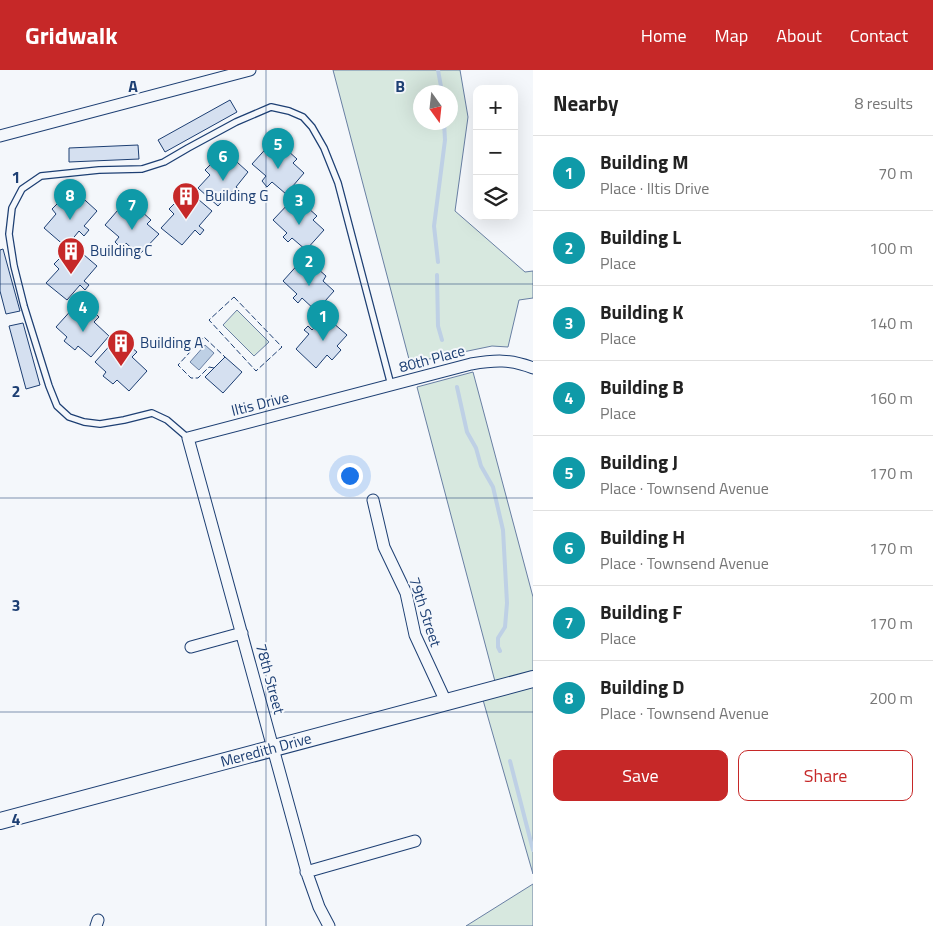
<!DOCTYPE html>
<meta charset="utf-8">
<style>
:root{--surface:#fff;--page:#f6f6f6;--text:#222;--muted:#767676;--line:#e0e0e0;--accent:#c62828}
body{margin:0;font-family:"Titillium Web",sans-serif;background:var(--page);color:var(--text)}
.controls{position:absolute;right:15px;top:15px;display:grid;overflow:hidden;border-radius:10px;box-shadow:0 5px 20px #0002}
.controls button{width:45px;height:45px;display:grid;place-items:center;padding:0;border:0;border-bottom:1px solid var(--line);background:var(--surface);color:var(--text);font:25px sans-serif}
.compass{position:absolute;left:413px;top:15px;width:45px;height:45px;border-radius:50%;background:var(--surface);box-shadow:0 5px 20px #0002;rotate:165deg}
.you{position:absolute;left:349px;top:405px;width:18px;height:18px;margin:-12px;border:4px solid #fff;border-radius:50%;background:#1a73e8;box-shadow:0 0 0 8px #1a73e833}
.badge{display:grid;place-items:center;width:32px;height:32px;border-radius:50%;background:var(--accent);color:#fff;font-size:16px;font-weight:700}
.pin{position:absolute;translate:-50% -41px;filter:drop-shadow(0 1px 2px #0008)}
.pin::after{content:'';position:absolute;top:26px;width:18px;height:15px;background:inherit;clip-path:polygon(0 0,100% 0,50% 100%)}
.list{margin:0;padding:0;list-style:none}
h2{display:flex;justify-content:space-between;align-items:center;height:65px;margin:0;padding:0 20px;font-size:21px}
h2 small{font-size:16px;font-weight:400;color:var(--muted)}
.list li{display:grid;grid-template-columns:32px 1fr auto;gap:15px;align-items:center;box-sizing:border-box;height:75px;padding:0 20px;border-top:1px solid var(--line)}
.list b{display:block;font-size:19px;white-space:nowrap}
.list p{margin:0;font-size:16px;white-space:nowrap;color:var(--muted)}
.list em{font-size:16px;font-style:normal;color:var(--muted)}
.actions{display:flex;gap:10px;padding:15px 20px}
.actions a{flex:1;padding:11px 0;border:1px solid var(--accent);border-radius:10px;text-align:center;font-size:18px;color:var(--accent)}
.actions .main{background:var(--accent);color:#fff}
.icon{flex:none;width:28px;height:28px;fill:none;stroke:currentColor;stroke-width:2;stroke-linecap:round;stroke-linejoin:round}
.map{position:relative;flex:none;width:533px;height:856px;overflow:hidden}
header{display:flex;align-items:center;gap:30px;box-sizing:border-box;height:70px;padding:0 25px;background:var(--accent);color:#fff}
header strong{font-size:24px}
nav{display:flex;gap:28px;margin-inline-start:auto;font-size:18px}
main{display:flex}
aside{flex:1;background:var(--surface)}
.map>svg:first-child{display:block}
.green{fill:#d7e8df;stroke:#687fa3;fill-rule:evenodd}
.water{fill:#bed0e5;stroke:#687fa3}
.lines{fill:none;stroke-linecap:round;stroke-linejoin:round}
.stream{stroke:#bed0e5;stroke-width:4}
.building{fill:#d5e0f0;stroke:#1d3f73}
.lane-casing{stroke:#1d3f73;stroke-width:8}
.street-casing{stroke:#1d3f73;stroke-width:13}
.secondary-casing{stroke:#1d3f73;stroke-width:18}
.lane{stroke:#f4f7fb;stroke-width:5.5}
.street{stroke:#f4f7fb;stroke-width:11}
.secondary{stroke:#f4f7fb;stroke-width:16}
.fence{stroke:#1d3f73;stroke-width:1;stroke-dasharray:6 2.5;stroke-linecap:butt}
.grid{fill:none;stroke:#1d3f73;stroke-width:1;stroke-opacity:0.55}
.labels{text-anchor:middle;stroke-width:4;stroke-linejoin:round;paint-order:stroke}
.poi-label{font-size:15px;fill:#1d3f73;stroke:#f4f7fb;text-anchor:start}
.street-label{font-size:15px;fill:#1d3f73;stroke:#f4f7fb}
.grid-label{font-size:16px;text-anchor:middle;font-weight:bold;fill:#1d3f73;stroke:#f4f7fb;stroke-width:4;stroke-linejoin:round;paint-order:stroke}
</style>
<header>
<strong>Gridwalk</strong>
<nav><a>Home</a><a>Map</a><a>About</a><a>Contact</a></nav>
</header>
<main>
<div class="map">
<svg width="533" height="856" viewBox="0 0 533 856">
<rect width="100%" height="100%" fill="#f4f7fb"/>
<!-- green -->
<path class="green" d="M333 0H460L468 47 455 141 525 202 533 201V228L519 230 508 277 492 276 410 293ZM450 22V52H420V22Z
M237 240 269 272 254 286 223 255Z
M473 302 533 527V804L481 623 497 619 417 317Z
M533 814V856H466Z"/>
<!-- water -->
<path class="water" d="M205 275 214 283 199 300 190 292Z"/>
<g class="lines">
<!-- stream -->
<path class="stream" d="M438 0 442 22
M438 192 434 156 445 70 444 52
M437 205 438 256 442 270
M457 317 467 362 476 378 481 396 493 417 503 460 507 533 505 557 498 568V577L500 581
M510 691 533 780"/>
</g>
<!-- building -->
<path class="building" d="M230 30 237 42 165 82 158 70Z
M271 73 283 84 287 80 297 89 293 93 304 103 286 124 272 112 267 117 262 111 266 106 252 94Z
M138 75 139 89 69 92V78Z
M228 84 248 102 236 117 241 121 236 126 232 121 218 136 198 118 210 105 205 100 212 93 217 97Z
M76 122 97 141 84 156 89 160 84 166 79 161 66 177 44 158 56 144 52 139 60 131 65 135Z
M192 124 212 141 199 156 204 160 200 165 195 160 182 175 161 158 174 144 169 139 176 132 181 136Z
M291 131 304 141 307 137 317 146 313 150 324 160 306 180 292 168 288 172 283 167 287 163 273 150Z
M124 133 137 144 140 140 151 150 147 154 159 164 139 185 126 173 121 178 115 172 119 167 105 155Z
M3 179 20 241 6 244 0 221V180Z
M77 179 97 196 84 211 89 215 85 220 80 215 67 230 46 213 59 199 54 194 61 187 66 191Z
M301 191 314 202 317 198 326 206 323 211 334 221 316 241 302 228 298 233 293 228 297 224 283 211Z
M75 236 89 248 94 242 99 247 94 252 109 266 91 287 78 276 75 280 64 271 67 267 56 257Z
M325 246 347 265 337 276 341 280 332 290 327 285 316 298 296 279 309 264 304 260 308 256 312 260Z
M23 253 40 315 26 319 9 256Z
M114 271 127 283 132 278 137 282 132 287 147 301 129 321 117 310 113 314 103 306 106 302 95 292Z
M225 287 242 302 223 323 205 307Z"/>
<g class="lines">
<!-- lane casing -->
<g class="lane-casing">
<path id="lane" d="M188 368 167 350 152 343 124 350 100 354 84 352 69 347 57 336 49 316 24 236 14 196 9 164 12 138 22 119 41 106 99 100 142 99 164 92 188 78 236 52 271 37 289 41 303 47 312 57 324 78 338 113 391 315"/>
</g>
<!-- street casing -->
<g class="street-casing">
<path id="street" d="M0 66 250 0
M373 430 384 477 406 523 415 565 446 632
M191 577 242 563
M306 802 415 771
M96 856 98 850
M329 856 319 837 308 806 188 368 471 294C495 290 510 289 533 298"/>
</g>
<!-- secondary casing -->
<g class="secondary-casing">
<path id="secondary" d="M0 751 533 609"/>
</g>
<!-- lane -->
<use href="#lane" class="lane"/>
<!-- street -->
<use href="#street" class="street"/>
<!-- secondary -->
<use href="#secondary" class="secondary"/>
<!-- fence -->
<path class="fence" d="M234 227 282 277 256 301 209 250Z
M214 298 209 297 198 308H191L178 295 204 267 225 287"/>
</g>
<!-- grid -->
<path class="grid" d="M266 0V856M0 214H533M0 428H533M0 642H533"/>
<!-- icons -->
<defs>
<g id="building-pin" transform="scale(1.4375)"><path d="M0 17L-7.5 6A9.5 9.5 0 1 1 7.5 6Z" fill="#c62828" stroke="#f4f7fb"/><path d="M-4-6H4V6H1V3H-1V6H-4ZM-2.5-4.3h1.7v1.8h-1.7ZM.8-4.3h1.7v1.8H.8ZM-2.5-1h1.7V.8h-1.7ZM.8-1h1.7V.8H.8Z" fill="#fff"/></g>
</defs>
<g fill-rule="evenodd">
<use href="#building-pin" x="186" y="126"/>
<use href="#building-pin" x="71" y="181"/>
<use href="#building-pin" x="121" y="273"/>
</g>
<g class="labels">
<!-- poi labels -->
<g class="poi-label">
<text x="205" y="131">Building G</text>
<text x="90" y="186">Building C</text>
<text x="140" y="278">Building A</text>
</g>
<!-- street labels -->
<g class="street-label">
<text transform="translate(432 289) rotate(-15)" y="5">80th Place</text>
<text transform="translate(260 334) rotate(-14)" y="5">Iltis Drive</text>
<text transform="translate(425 542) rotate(72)" y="5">79th Street</text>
<text transform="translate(270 609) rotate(75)" y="5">78th Street</text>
<text transform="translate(266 680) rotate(-15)" y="5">Meredith Drive</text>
</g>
</g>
<g class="grid-label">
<text x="133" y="22">A</text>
<text x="400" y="22">B</text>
<text x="16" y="113">1</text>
<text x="16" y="327">2</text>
<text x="16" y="541">3</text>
<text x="16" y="755">4</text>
</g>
</svg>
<div class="controls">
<button>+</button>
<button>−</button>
<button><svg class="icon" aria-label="layers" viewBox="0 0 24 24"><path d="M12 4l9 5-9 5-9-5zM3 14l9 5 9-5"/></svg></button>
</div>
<svg class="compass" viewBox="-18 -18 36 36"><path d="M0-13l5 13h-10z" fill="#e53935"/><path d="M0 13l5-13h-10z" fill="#767676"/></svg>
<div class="you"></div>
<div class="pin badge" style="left:323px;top:271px;background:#0f9aa8">1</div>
<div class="pin badge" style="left:309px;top:216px;background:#0f9aa8">2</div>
<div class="pin badge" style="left:299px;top:155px;background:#0f9aa8">3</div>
<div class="pin badge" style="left:83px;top:262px;background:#0f9aa8">4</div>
<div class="pin badge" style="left:278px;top:99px;background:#0f9aa8">5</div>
<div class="pin badge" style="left:223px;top:111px;background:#0f9aa8">6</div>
<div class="pin badge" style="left:132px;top:160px;background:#0f9aa8">7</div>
<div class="pin badge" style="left:70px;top:150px;background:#0f9aa8">8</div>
</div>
<aside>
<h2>Nearby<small>8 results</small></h2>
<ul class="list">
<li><span class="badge" style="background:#0f9aa8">1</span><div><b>Building M</b><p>Place · Iltis Drive</p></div><em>70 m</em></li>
<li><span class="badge" style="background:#0f9aa8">2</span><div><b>Building L</b><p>Place</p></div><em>100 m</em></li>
<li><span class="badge" style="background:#0f9aa8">3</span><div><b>Building K</b><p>Place</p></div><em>140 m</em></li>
<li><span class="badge" style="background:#0f9aa8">4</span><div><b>Building B</b><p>Place</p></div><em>160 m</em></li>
<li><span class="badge" style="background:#0f9aa8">5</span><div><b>Building J</b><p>Place · Townsend Avenue</p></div><em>170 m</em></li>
<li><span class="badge" style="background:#0f9aa8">6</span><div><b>Building H</b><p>Place · Townsend Avenue</p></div><em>170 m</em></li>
<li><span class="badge" style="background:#0f9aa8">7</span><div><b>Building F</b><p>Place</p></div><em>170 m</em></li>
<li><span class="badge" style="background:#0f9aa8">8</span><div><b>Building D</b><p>Place · Townsend Avenue</p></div><em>200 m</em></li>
</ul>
<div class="actions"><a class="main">Save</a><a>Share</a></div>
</aside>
</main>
